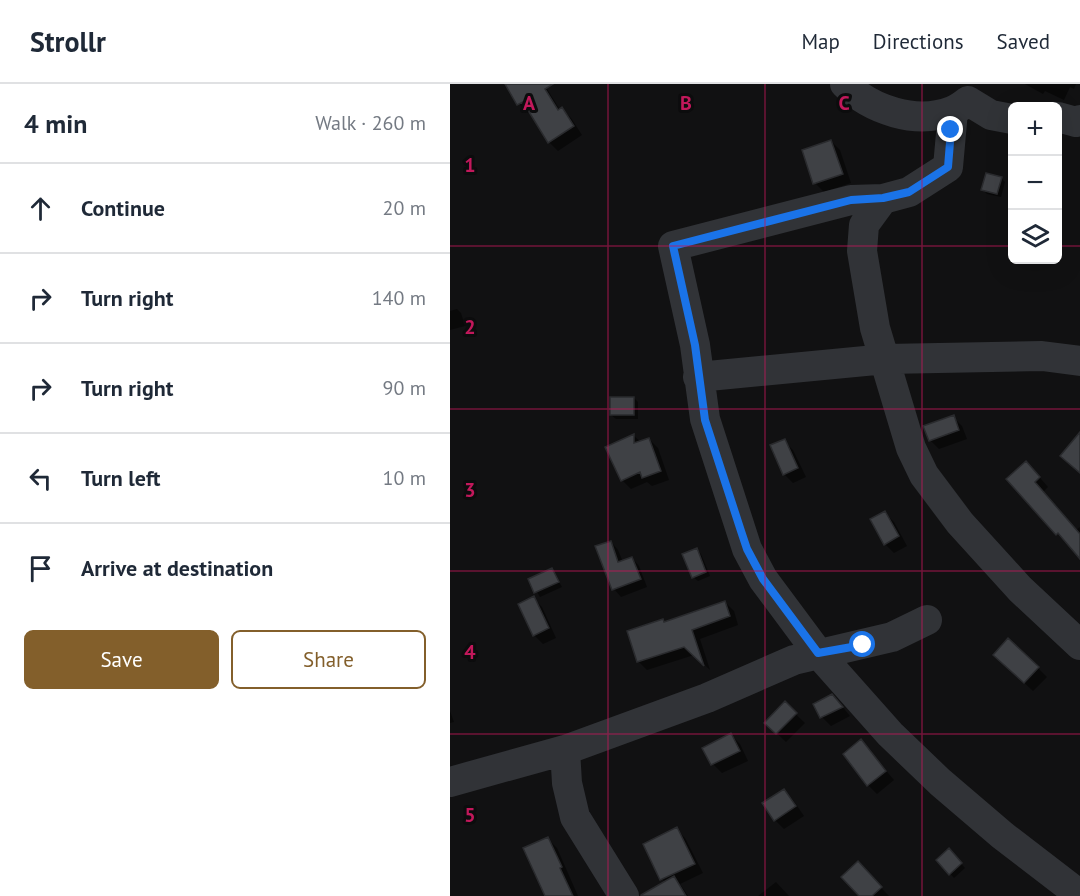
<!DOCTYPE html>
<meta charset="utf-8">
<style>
:root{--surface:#fff;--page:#f6f6f7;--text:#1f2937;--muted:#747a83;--line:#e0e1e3;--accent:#835f2b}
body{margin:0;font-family:"PT Sans",sans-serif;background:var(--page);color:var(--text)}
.controls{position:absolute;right:18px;top:18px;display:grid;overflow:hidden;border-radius:9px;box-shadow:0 6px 24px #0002}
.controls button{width:54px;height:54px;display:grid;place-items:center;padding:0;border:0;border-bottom:2px solid var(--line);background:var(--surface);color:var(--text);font:30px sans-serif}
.stop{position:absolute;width:18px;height:18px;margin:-14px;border:4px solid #1a73e8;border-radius:50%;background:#fff}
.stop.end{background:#1a73e8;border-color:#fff;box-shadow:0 2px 6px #0008}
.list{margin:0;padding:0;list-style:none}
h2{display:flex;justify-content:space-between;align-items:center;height:78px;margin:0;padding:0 24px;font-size:26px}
h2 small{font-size:20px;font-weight:400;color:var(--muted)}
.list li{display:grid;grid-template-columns:39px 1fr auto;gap:18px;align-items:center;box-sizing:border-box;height:90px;padding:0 24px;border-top:2px solid var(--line)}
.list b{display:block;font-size:22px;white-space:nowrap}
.list em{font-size:20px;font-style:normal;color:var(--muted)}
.actions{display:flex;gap:12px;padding:18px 24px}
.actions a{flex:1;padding:14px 0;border:2px solid var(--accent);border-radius:9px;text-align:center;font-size:21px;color:var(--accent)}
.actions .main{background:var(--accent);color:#fff}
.icon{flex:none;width:33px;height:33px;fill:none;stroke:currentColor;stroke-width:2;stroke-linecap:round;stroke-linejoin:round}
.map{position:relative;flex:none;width:630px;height:812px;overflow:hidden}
header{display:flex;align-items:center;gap:36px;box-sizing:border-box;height:84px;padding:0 30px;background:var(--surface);border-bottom:2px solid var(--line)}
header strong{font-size:28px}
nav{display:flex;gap:33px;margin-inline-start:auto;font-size:21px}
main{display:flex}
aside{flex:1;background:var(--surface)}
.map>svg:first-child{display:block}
.shadow{fill:#0007}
.building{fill:#3f4145;stroke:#2a2b2e;stroke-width:1.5}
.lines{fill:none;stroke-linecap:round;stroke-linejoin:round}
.minor{stroke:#313337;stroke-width:30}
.route{stroke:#1a73e8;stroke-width:8}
.grid{fill:none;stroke:#c2185b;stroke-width:1.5;stroke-opacity:0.55}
.grid-label{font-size:20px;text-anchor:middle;font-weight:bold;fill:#c2185b;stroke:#0c0c0d;stroke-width:6;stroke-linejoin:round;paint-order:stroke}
</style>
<header>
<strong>Strollr</strong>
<nav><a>Map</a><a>Directions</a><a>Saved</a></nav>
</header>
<main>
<aside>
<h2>4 min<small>Walk · 260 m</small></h2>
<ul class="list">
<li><svg class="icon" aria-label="ahead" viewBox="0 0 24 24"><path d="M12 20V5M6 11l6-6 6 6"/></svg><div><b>Continue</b></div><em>20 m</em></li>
<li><svg class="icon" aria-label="right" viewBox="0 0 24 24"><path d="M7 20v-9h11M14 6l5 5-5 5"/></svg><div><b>Turn right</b></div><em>140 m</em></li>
<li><svg class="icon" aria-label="right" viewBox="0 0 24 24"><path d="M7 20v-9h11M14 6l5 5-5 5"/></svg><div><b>Turn right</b></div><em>90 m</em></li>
<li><svg class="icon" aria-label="left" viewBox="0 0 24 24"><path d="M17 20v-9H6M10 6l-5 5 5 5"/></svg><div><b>Turn left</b></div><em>10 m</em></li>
<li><svg class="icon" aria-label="arrive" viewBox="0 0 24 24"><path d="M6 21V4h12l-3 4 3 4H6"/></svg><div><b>Arrive at destination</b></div></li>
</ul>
<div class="actions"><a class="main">Save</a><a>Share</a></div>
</aside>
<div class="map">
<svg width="630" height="812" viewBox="0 0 630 812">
<rect width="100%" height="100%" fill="#111112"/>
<!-- shadow -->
<path class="shadow" d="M56 0H94L110 26 112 25 121 34 132 51 108 67 99 58 81 27 78 29 69 20Z
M575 0H626L624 5 620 3 614 16 595 7 593 10Z
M381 57 390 66 401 99 374 108 365 99Z
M551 94 555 98 551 113 537 110 533 106Z
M7 225 11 229 15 242 0 246V227Z
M184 314 188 318V335H166L161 331Z
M503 333 512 342 517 355 489 365 480 356Z
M184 352 191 358 199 355 208 364 219 396 202 402 197 398 181 405 172 396 157 364Z
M334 357 343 366 356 393 343 399 334 390Z
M585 388 598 403 593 408 626 446 630 443V472L558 395Z
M435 429 444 438 457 462 444 469 435 460Z
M161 458 168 466 173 478 182 474 189 482 197 503 171 513 164 505 147 463Z
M247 466 251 470 260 492 248 497 243 493Z
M102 486 112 503 90 513 80 496Z
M83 514 92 523 106 554 93 560 84 551Z
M275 518 284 527 288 541 250 555 260 586 244 571 197 586 188 577 215 539Z
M554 580 588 584 597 593 583 607Z
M335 620 355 639 336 658 316 639Z
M391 621 400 632 381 642 372 633Z
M0 627 4 638 0 639Z
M281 651 290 660 298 677 272 689 263 680 254 664Z
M411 657 444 696 427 710 418 701Z
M334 706 343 716 354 732 334 745 325 736Z
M226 745 235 754 253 789 230 800 238 812H194L215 799 195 760Z
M98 755 107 764 128 812H101Z
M499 766 515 784 504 794 488 776Z
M408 780 439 812H411Z
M326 798 339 812H308Z"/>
<!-- building -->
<path class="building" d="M55 0H103L95 5 108 26 112 23 124 42 98 59 73 18 67 21Z
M381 56 393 90 363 100 352 66Z
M536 89 552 93 547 110 531 106Z
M160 313H184V331H160Z
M504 331 509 346 479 357 473 342Z
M630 348V389L610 372Z
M184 350V359L199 354 211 387 192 394 190 388 171 397 155 363Z
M335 355 348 384 333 391 320 361Z
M576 377 590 393 585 398 630 450V475L608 449 606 451 556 395Z
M435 427 449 452 434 461 420 435Z
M161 457 168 478 182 473 191 495 162 506 145 462Z
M247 464 256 488 242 494 232 470Z
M102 484 109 498 84 509 78 495Z
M84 512 99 544 83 552 68 520Z
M275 517 280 532 242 546 254 582 234 563 187 578 177 547 213 535 214 538Z
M558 554 589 583 574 599 543 571Z
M382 610 393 623 370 634 363 620Z
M335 617 347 629 326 650 314 639Z
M281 649 290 667 261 681 252 664Z
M411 655 436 687 417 702 393 670Z
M334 705 346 722 324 737 312 719Z
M227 743 245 780 210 796 193 760Z
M98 753 112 783 110 784 123 812H95L73 764Z
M499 764 512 779 499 791 486 776Z
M408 777 432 803 422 812H409L391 793Z
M224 792 236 812H191V811Z"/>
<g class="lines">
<!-- minor -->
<path class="minor" d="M395 0C421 26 466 41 502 27 507 25 513 21 518 17L541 31 562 35
M503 27 498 83 459 108 433 115 414 141 412 167 425 244 461 364 474 391 510 439 570 505 630 561
M608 33 626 38 630 36
M433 115 401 116 223 162 245 261 255 335 297 465 313 495 368 569 440 650 490 698 552 751 630 811
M248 293 436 275 592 272 630 277
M115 666 117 699 125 733 174 812
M0 698 115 666 257 614 344 576 442 553 477 536"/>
</g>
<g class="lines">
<!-- route -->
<path class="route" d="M413 561 368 569 313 495 297 465 291 447 255 336 245 261 223 162 401 116 433 114 459 108 498 83 501 46"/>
</g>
<!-- grid -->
<path class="grid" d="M158 0V812M315 0V812M472 0V812M0 162H562M608 162H630M0 325H630M0 487H630M0 650H630"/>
<g class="grid-label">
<text x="79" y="26">A</text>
<text x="236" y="26">B</text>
<text x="394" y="26">C</text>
<text x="20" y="88">1</text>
<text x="20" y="250">2</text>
<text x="20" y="413">3</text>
<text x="20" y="575">4</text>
<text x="20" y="738">5</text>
</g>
</svg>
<div class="controls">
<button>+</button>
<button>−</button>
<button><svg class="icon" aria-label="layers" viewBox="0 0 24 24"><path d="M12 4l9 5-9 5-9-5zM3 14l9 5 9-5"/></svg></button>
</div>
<div class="stop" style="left:413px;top:561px"></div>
<div class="stop end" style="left:501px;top:46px"></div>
</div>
</main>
